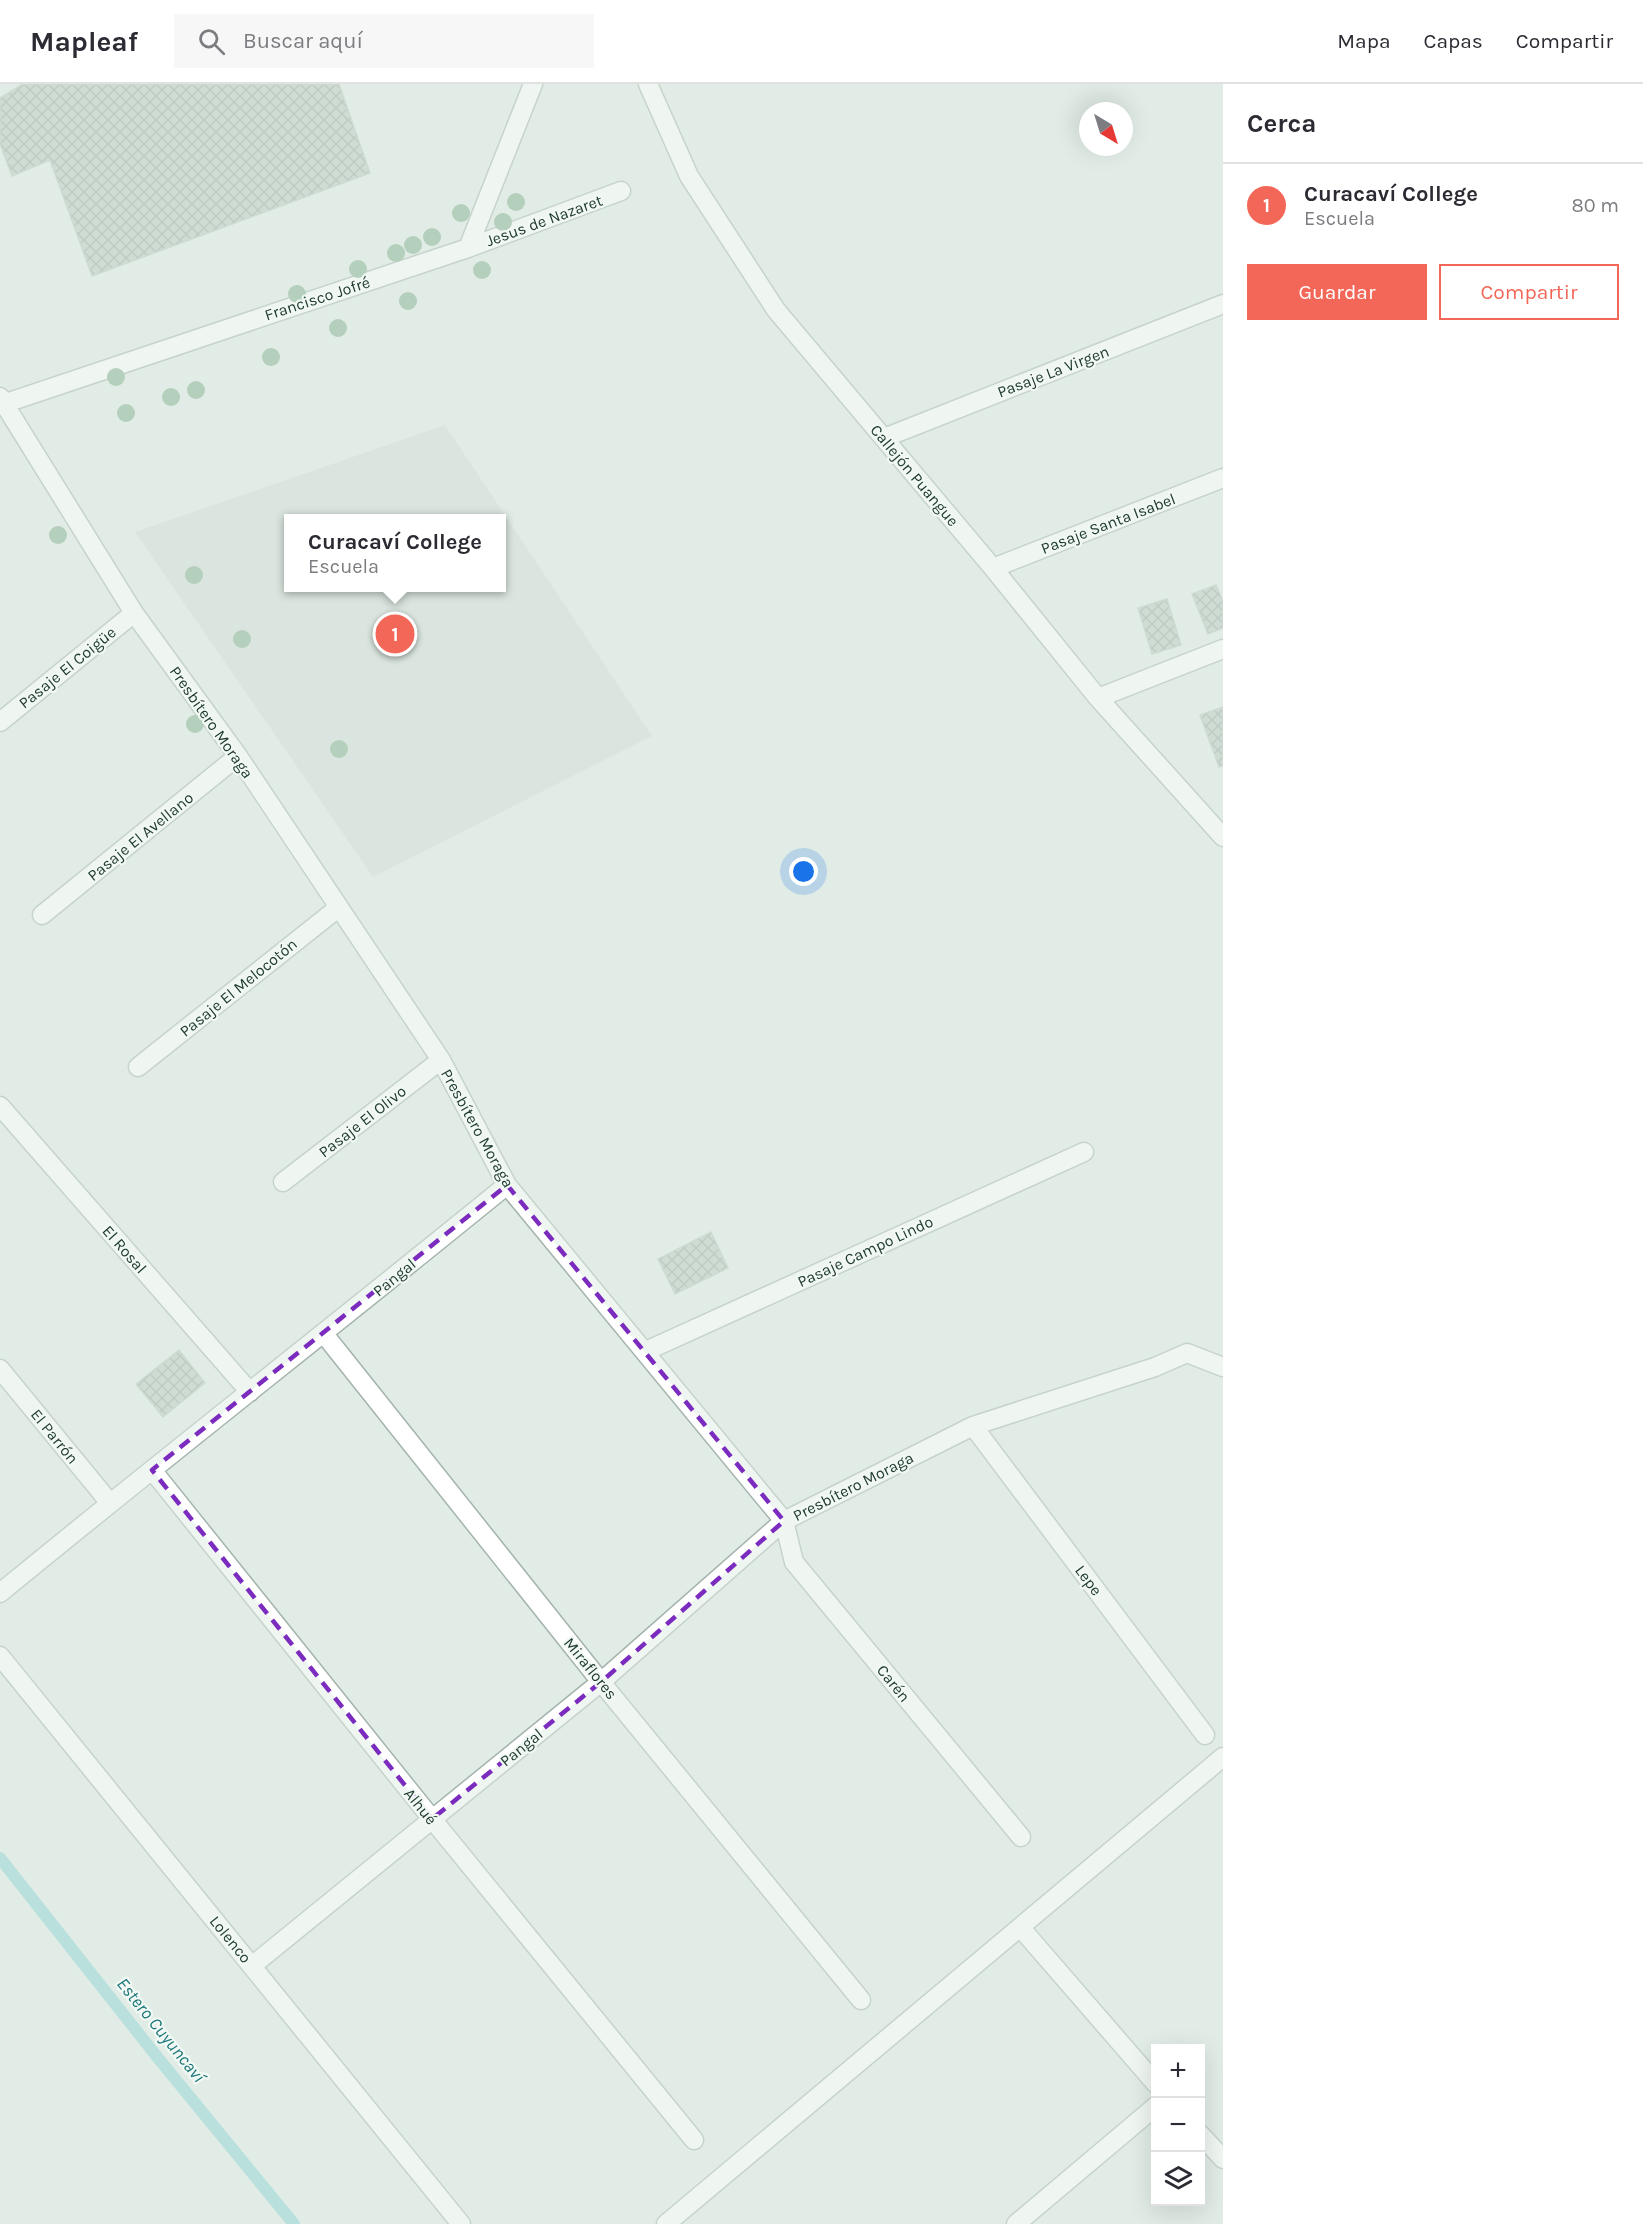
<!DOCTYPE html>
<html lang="es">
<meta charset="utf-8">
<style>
:root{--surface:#fff;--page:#f7f7f7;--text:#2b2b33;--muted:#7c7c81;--line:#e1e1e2;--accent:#f36758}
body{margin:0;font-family:Karla,sans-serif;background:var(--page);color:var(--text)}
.controls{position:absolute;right:18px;bottom:18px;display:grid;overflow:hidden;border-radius:0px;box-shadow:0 6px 24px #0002}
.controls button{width:54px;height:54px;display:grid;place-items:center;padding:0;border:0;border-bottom:2px solid var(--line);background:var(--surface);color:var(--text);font:30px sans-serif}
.compass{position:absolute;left:1079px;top:18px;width:54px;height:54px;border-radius:50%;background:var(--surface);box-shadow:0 6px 24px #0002;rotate:142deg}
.you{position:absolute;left:804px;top:788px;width:21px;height:21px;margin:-15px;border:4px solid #fff;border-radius:50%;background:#1a73e8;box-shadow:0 0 0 9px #1a73e833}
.badge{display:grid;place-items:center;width:39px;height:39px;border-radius:50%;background:var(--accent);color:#fff;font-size:20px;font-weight:700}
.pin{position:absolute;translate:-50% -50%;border:3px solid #fff;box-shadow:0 2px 6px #0006}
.popup{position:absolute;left:284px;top:430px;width:222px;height:78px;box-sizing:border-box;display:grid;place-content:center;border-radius:0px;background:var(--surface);filter:drop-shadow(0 2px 4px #0005);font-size:20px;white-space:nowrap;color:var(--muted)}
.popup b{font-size:22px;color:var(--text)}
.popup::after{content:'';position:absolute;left:50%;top:100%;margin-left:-12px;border:12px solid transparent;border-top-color:var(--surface)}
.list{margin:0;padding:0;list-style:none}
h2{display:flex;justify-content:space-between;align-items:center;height:78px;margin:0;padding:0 24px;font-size:26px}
h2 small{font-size:20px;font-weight:400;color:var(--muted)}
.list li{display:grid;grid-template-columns:39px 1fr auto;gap:18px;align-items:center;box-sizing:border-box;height:84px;padding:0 24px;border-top:2px solid var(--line)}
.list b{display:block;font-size:22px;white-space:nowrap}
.list p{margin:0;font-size:20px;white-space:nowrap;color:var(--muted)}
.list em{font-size:20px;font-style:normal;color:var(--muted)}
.actions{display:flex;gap:12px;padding:18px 24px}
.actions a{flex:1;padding:14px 0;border:2px solid var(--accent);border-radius:0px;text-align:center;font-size:21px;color:var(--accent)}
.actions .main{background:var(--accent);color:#fff}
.icon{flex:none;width:33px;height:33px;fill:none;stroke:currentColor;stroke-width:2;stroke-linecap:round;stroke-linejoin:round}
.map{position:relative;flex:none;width:1223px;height:2140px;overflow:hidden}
header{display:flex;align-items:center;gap:36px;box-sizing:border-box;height:84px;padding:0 30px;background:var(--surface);border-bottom:2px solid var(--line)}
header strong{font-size:28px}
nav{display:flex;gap:33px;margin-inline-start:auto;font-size:21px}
.search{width:420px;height:54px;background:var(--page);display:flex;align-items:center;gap:15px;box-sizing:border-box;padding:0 21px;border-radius:0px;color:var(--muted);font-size:22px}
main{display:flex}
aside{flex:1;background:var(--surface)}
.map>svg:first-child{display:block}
.built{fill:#cfdcd4;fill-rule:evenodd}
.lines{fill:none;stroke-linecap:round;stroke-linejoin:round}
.stream{stroke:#88d1d2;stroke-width:12}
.building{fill:url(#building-cross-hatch);stroke:#b4c6bb;stroke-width:1.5}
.minor-casing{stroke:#a4b4ac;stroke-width:21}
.minor{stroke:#fff;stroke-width:18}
.tree{fill:#7daa89}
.marked{fill:none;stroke:#7b2cbf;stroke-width:4.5;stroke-dasharray:12 8;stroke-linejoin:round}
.labels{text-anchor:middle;stroke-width:4.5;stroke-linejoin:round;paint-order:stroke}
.street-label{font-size:16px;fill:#213d31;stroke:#f2f8f4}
.water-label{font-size:18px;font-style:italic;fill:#1b7779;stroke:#f2f8f4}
</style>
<header>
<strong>Mapleaf</strong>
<div class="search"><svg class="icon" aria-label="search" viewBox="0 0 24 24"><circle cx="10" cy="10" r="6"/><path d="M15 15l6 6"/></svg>Buscar aquí</div>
<nav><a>Mapa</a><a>Capas</a><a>Compartir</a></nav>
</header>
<main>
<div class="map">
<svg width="1223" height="2140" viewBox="0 0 1223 2140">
<defs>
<pattern id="building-cross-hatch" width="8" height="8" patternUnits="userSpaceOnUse" patternTransform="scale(1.5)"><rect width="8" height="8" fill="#b6c7be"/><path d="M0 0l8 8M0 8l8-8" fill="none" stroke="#94a39b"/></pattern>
</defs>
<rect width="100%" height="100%" fill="#e1ece6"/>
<!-- built -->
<path class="built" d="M445 341 652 652 373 793 135 448ZM288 434H502V504H288Z"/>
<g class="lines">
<!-- stream -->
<path class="stream" d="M0 1774 158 1974 294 2140"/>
</g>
<!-- building -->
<path class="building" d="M23 0H339L370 89 92 192 50 76 12 92 0 60V14Z
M1216 501 1223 517V544L1208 550 1192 510Z
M1167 515 1181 561 1152 570 1138 524Z
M1223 623V682L1219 683 1200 631Z
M711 1148 728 1184 675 1210 658 1175Z
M179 1266 205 1299 163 1333 136 1300Z"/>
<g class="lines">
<!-- minor casing -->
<g class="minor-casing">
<path id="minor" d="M648 0 689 92 776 226 993 484 1098 614 1223 753
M468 164 621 107
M0 313 134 529 238 672 441 976 507 1101 784 1437 794 1478 1021 1753
M0 321 468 164 533 0
M884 354 1223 220
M993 484 1223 394
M1098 614 1223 565
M0 638 134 529
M42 831 238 672
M138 983 338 824
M0 1022 250 1308
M283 1098 441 976
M324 1250 601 1598 861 1916
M646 1267 1084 1068
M0 1285 110 1419
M973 1342 1205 1651
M152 1386 432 1735 694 2056
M0 1509C168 1371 339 1238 507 1101
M0 1572 461 2140
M1020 1843 1156 2000
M253 1881 601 1598 784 1437 973 1342 1155 1283 1187 1269 1223 1283
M1200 2050 1223 2075
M666 2140 1223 1673
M1016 2140 1156 2022"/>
</g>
<!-- minor -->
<use href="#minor" class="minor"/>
</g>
<!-- trees -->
<g class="tree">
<circle cx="516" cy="118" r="9"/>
<circle cx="461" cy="129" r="9"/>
<circle cx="503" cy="138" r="9"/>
<circle cx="432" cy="153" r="9"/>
<circle cx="413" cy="161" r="9"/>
<circle cx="396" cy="169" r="9"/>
<circle cx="358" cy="185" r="9"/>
<circle cx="482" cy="186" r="9"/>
<circle cx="297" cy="210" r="9"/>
<circle cx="408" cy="217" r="9"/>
<circle cx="338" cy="244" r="9"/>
<circle cx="271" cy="273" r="9"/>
<circle cx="116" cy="293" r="9"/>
<circle cx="196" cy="306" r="9"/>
<circle cx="171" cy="313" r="9"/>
<circle cx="126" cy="329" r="9"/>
<circle cx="58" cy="451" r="9"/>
<circle cx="194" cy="491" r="9"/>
<circle cx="242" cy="555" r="9"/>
<circle cx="195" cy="640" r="9"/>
<circle cx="339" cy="665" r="9"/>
</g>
<!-- marked area -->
<path d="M0 0H1223V2140H0ZM507 1101 784 1437 601 1598 432 1735 152 1386Z" fill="#e1ece6" fill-opacity=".55" fill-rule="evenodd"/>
<path class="marked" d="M507 1101 784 1437 601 1598 432 1735 152 1386Z"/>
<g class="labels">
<!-- street labels -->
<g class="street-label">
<text transform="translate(544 136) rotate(-20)" y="6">Jesus de Nazaret</text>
<text transform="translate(317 214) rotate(-18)" y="6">Francisco Jofré</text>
<text transform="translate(1053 287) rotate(-21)" y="6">Pasaje La Virgen</text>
<text transform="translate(915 391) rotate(50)" y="6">Callejón Puangue</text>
<text transform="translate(1108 439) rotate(-21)" y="6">Pasaje Santa Isabel</text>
<text transform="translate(67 583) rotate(-39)" y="6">Pasaje El Coigüe</text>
<text transform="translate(212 638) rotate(55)" y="6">Presbítero Moraga</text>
<text transform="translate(140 752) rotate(-39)" y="6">Pasaje El Avellano</text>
<text transform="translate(238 903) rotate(-39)" y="6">Pasaje El Melocotón</text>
<text transform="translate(362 1037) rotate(-38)" y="6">Pasaje El Olivo</text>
<text transform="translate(478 1044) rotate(61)" y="6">Presbítero Moraga</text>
<text transform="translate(125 1165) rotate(49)" y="6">El Rosal</text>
<text transform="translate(865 1167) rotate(-25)" y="6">Pasaje Campo Lindo</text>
<text transform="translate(394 1193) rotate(-39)" y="6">Pangal</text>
<text transform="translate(55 1352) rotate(51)" y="6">El Parrón</text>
<text transform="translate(853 1402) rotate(-27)" y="6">Presbítero Moraga</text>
<text transform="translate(1089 1496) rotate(53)" y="6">Lepe</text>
<text transform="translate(591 1584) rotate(51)" y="6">Miraflores</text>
<text transform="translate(894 1599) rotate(51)" y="6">Carén</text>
<text transform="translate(521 1663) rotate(-39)" y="6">Pangal</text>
<text transform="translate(421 1722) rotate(51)" y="6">Alhué</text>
<text transform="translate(231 1855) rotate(51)" y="6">Lolenco</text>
</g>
<!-- water labels -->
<g class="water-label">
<text transform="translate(161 1946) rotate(51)" y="6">Estero Cuyuncaví</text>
</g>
</g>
</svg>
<div class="controls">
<button>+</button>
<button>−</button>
<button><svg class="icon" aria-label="layers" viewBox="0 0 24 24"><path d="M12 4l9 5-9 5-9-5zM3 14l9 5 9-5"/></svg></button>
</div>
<svg class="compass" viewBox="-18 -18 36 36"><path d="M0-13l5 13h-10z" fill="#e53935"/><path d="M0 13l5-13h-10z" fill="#7c7c81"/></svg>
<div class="you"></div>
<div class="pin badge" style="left:395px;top:550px">1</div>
<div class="popup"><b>Curacaví College</b>Escuela</div>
</div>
<aside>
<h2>Cerca<small></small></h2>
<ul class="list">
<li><span class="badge">1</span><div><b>Curacaví College</b><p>Escuela</p></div><em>80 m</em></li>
</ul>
<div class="actions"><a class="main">Guardar</a><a>Compartir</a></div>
</aside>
</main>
